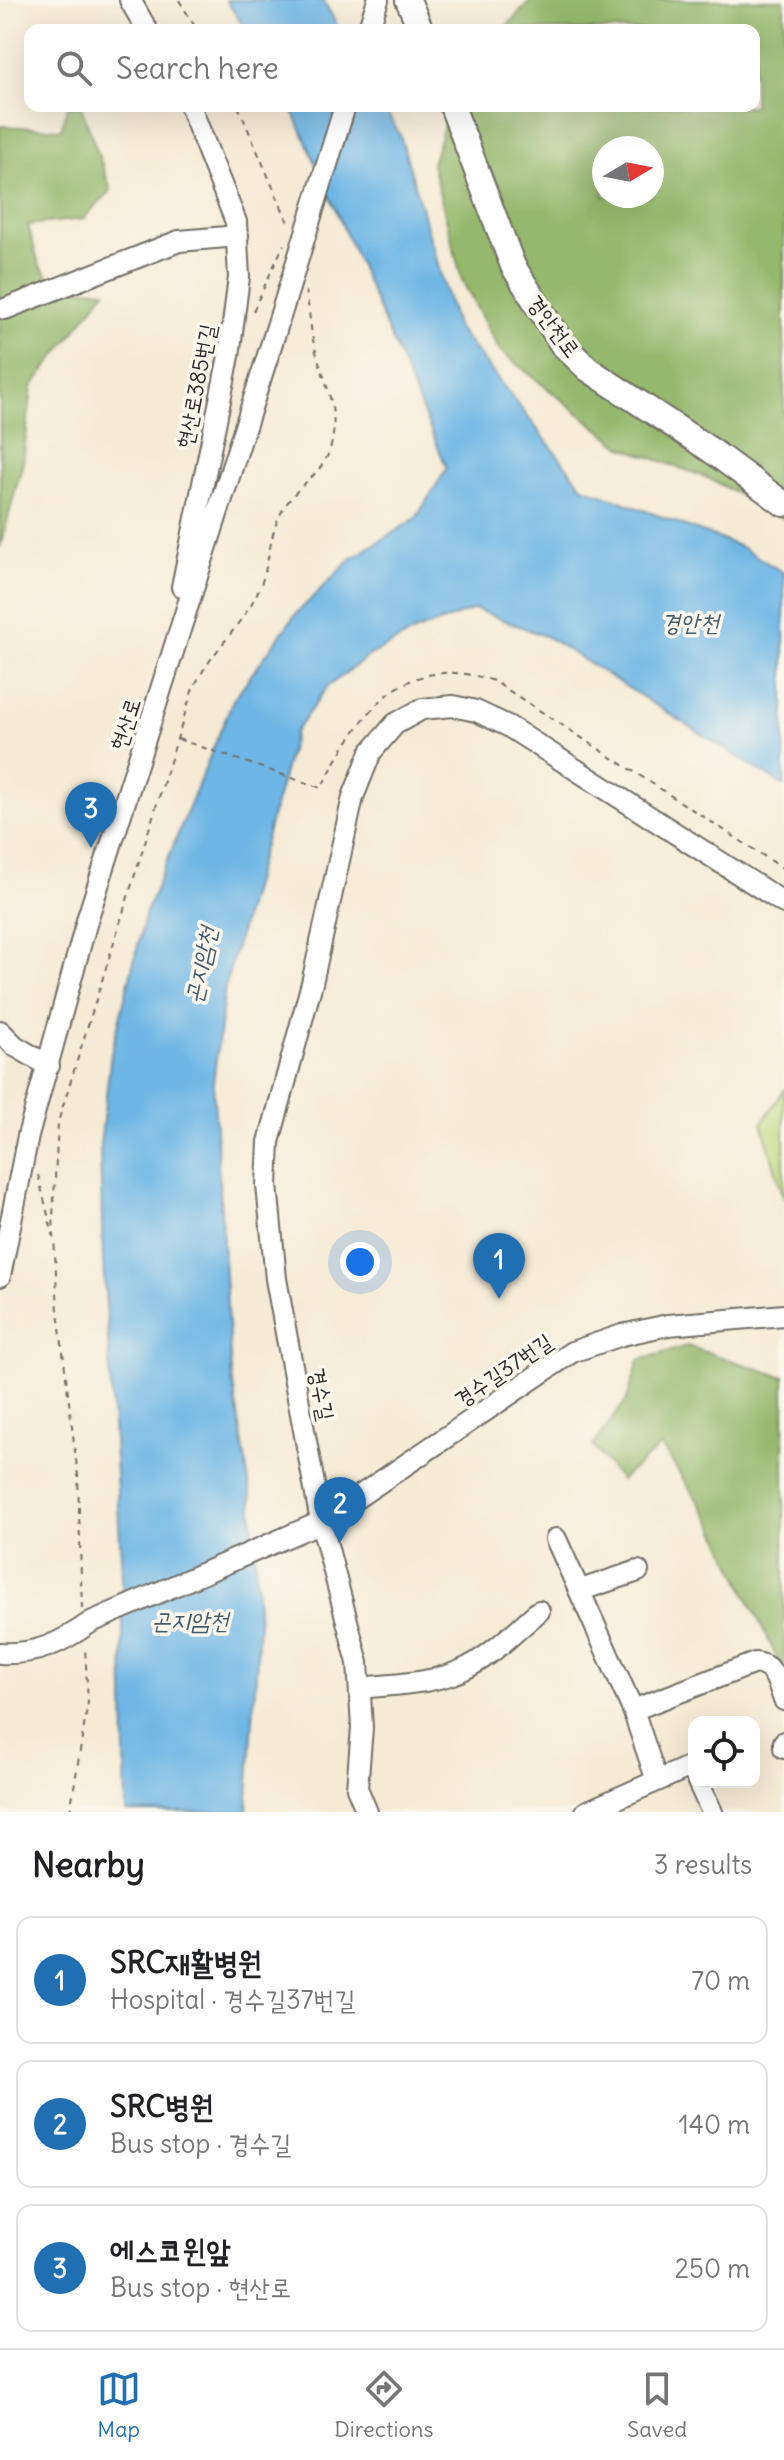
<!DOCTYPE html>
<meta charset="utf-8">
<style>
:root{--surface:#fff;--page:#f6f6f6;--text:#202124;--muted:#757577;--line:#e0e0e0;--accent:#1f6fb2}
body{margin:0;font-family:Delius,"Poor Story",sans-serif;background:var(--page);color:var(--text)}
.controls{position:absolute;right:24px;bottom:24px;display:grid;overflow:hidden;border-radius:16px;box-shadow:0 8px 32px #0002}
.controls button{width:72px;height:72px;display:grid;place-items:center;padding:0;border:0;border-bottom:2px solid var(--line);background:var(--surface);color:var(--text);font:40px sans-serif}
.compass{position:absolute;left:592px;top:136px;width:72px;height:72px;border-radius:50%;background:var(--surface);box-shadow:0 8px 32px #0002;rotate:80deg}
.you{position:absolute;left:360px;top:1262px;width:28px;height:28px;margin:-20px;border:6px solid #fff;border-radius:50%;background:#1a73e8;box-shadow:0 0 0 12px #1a73e833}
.badge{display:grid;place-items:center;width:52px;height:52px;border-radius:50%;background:var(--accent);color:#fff;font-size:26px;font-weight:700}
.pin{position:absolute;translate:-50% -66px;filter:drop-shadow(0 2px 4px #0008)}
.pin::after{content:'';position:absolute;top:42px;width:28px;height:24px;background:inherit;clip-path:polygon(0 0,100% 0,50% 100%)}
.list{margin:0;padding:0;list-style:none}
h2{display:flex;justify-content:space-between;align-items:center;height:104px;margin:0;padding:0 32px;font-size:34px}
h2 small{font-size:26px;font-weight:400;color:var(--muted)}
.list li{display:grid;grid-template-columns:52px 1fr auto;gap:24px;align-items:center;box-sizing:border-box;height:128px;margin:0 16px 16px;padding:0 16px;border:2px solid var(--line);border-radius:16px}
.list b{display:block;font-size:30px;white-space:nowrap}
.list p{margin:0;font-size:26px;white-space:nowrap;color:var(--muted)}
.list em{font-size:26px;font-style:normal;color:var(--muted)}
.icon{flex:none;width:44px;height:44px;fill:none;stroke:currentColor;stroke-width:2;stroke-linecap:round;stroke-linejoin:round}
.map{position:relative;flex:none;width:784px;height:1812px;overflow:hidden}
.search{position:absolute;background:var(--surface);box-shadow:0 8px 32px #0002;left:24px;right:24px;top:24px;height:88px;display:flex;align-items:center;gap:20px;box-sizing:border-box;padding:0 28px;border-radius:16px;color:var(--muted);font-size:30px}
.sheet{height:536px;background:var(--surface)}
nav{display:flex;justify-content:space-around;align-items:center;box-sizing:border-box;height:112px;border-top:2px solid var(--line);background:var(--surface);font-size:22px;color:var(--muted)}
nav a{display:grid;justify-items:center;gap:4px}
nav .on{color:var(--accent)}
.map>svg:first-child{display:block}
.green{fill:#bbd77c;stroke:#738154;stroke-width:2}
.forest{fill:#94b86c;stroke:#60724c;stroke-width:2;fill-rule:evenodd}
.water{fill:#6db6e5;stroke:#4c7088;stroke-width:2}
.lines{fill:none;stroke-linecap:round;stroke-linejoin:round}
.minor-casing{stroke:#726e66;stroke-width:24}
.major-casing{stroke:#726e66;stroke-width:28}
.path{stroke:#726e66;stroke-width:2;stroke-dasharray:6 6;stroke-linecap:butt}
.minor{stroke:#fff;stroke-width:20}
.major{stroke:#fff;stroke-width:24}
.minor-bridge-casing{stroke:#726e66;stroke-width:24;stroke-linecap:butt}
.minor-bridge{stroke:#fff;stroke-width:20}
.labels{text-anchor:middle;stroke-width:7;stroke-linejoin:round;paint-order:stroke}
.street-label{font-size:22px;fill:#2b2b2b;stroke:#fbf7ec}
.water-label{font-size:24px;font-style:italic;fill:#425c6c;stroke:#fbf7ec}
</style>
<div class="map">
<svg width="784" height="1812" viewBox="0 0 784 1812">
<rect width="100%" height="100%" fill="#fbf7ec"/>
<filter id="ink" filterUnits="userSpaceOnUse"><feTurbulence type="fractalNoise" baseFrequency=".0125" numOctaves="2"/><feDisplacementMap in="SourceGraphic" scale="16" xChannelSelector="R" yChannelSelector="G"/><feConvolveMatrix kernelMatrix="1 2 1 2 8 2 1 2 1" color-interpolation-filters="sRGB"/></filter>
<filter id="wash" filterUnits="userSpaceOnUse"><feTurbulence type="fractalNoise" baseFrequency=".006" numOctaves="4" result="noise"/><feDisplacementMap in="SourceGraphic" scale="32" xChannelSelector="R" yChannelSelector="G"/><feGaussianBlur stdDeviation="1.8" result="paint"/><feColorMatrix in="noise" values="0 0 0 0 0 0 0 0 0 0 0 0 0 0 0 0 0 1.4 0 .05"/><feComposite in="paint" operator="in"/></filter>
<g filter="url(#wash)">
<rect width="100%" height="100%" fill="#f5ead4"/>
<!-- green -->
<path class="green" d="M784 1090V1199L762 1123Z"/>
<!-- forest -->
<path class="forest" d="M531 0H784V519L708 478 622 447 499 350 462 280 432 164 450 106H754V30H503ZM604 148H652V196H604Z
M68 106H81L111 190 83 219 28 225 39 265 58 288 106 290 32 387 23 462 0 548V126L61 129Z
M687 1346 784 1377V1673L711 1520 661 1446 620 1480 593 1446 627 1399 639 1360Z"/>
<!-- water -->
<path class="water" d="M226 0H323L340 30H246Z
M291 106H383L400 135 456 326 583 487 741 547 784 573V786L547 637 475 609 416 631 370 655 327 687 295 732 225 987 213 1083 231 1371 251 1495 259 1626 247 1812H126L122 1573 103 1259 100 1145 111 1054 146 912 233 700 295 615 351 559 416 518 447 468Z"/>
</g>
<g filter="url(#ink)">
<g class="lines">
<!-- minor casing -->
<g class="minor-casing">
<path id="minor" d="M130 0 147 30
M368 30 378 0
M5 309 179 241 238 236
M182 587 229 356 239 277 236 222 190 106
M0 1031 15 1046 49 1066
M0 1276 28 1136 88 917 276 330
M556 1539 633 1710 657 1781
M581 1590 638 1571
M0 1653C37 1655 61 1643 91 1622L321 1522 572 1352 622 1335 668 1325 784 1315
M362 1688C394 1684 430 1684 460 1671 490 1658 514 1632 539 1611
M633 1710 755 1663C775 1665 778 1683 784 1700
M784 1742V1748
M698 1782 712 1812
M367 1812 357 1788 362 1728 358 1663 321 1522 276 1279 267 1185 269 1142 312 983 353 797 371 752 395 724 422 709 453 706 476 711 508 726 784 903
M586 1812 691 1766 694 1772"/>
</g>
<!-- major casing -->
<g class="major-casing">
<path id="major" d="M408 0 421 30
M452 106 513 266 562 344 588 369 712 451 784 504"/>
</g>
<!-- path -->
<path class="path" d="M179 0 197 30
M238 106 290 227
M253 311 284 244
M178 739 321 788C360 716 400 649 494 681L784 869
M38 1175 53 1235
M82 1609 78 1476 58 1311 53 1217 58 1122 192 691C209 653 243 626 259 589 271 563 268 532 284 508 302 478 328 475 333 435 337 402 320 371 313 340 310 324 309 307 306 291
M70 1812 88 1702 85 1647"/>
<!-- minor -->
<use href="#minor" class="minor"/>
<!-- major -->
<use href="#major" class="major"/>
<!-- minor-bridge casing -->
<g class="minor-bridge-casing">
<path id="minor-bridge" d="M276 330 345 106"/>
</g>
<!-- minor-bridge -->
<use href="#minor-bridge" class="minor-bridge"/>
</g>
</g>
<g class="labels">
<!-- street labels -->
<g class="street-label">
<text transform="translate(554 326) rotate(53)" y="8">경안천로</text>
<text transform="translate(196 386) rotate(-79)" y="8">현산로385번길</text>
<text transform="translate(125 724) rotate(-72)" y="8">현산로</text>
<text transform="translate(503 1370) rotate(-34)" y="8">경수길37번길</text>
<text transform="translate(322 1394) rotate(79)" y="8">경수길</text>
</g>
<!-- water labels -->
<g class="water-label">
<text x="690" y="631">경안천</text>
<text transform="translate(201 965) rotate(-78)" y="8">곤지암천</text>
<text x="190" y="1629">곤지암천</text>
</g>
</g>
</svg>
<div class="controls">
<button><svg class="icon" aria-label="locate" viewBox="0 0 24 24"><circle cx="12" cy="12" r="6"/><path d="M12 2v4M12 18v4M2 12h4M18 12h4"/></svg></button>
</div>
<svg class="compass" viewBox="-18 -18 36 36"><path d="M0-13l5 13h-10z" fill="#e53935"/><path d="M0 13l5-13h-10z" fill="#757577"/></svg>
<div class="you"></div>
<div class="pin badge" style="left:499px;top:1299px">1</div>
<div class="pin badge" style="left:340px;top:1543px">2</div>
<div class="pin badge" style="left:91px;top:848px">3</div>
<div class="search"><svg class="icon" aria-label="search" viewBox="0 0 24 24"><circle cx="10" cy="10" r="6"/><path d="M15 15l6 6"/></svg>Search here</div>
</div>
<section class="sheet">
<h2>Nearby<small>3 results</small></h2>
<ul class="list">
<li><span class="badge">1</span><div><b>SRC재활병원</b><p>Hospital · 경수길37번길</p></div><em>70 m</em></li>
<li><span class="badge">2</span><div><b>SRC병원</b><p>Bus stop · 경수길</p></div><em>140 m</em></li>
<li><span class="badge">3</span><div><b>에스코윈앞</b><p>Bus stop · 현산로</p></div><em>250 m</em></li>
</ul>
</section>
<nav>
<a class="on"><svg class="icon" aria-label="map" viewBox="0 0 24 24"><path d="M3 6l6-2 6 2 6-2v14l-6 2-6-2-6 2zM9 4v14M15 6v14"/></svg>Map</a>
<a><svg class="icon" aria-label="directions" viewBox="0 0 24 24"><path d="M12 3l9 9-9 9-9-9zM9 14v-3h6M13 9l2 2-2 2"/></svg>Directions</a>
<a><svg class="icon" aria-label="saved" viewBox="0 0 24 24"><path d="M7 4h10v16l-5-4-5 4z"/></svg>Saved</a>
</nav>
